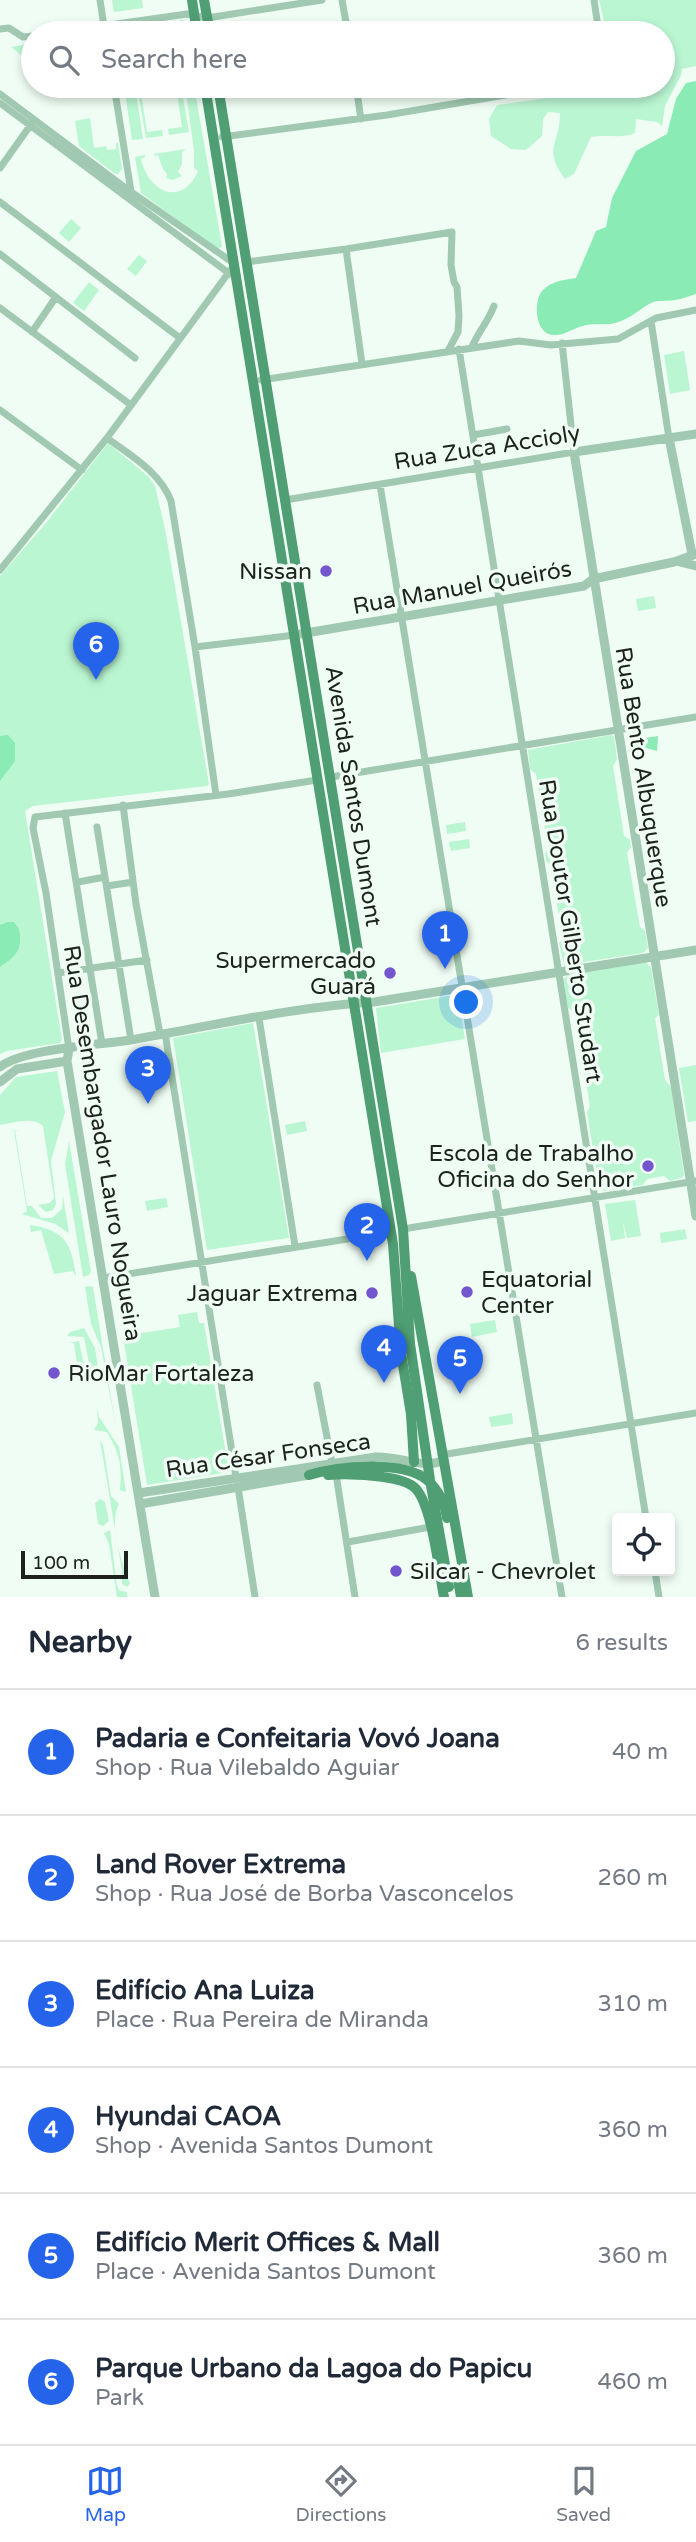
<!DOCTYPE html>
<meta charset="utf-8">
<style>
:root{--surface:#fff;--page:#f6f6f7;--text:#1f2937;--muted:#747a83;--line:#e0e1e3;--accent:#2563eb}
body{margin:0;font-family:"Varela Round",sans-serif;background:var(--page);color:var(--text)}
.controls{position:absolute;right:21px;bottom:21px;display:grid;overflow:hidden;border-radius:7px;box-shadow:0 4px 10px #0003}
.controls button{width:63px;height:63px;display:grid;place-items:center;padding:0;border:0;border-bottom:2px solid var(--line);background:var(--surface);color:var(--text);font:35px sans-serif}
.scale{position:absolute;left:21px;bottom:18px;width:107px;box-sizing:border-box;padding-left:7px;border:4px solid #1d221f;border-top:0;font-size:19px;line-height:24px;white-space:nowrap;color:#1d221f;-webkit-text-stroke:5px #effdf4;paint-order:stroke}
.you{position:absolute;left:467px;top:1003px;width:24px;height:24px;margin:-18px;border:5px solid #fff;border-radius:50%;background:#1a73e8;box-shadow:0 0 0 10px #1a73e833}
.badge{display:grid;place-items:center;width:46px;height:46px;border-radius:50%;background:var(--accent);color:#fff;font-size:23px;font-weight:700}
.pin{position:absolute;translate:-50% -58px;filter:drop-shadow(0 2px 4px #0008)}
.pin::after{content:'';position:absolute;top:37px;width:24px;height:21px;background:inherit;clip-path:polygon(0 0,100% 0,50% 100%)}
.list{margin:0;padding:0;list-style:none}
h2{display:flex;justify-content:space-between;align-items:center;height:91px;margin:0;padding:0 28px;font-size:30px}
h2 small{font-size:23px;font-weight:400;color:var(--muted)}
.list li{display:grid;grid-template-columns:46px 1fr auto;gap:21px;align-items:center;box-sizing:border-box;height:126px;padding:0 28px;border-top:2px solid var(--line)}
.list b{display:block;font-size:26px;white-space:nowrap}
.list p{margin:0;font-size:23px;white-space:nowrap;color:var(--muted)}
.list em{font-size:23px;font-style:normal;color:var(--muted)}
.icon{flex:none;width:38px;height:38px;fill:none;stroke:currentColor;stroke-width:2;stroke-linecap:round;stroke-linejoin:round}
.map{position:relative;flex:none;width:696px;height:1597px;overflow:hidden}
.search{position:absolute;background:var(--surface);box-shadow:0 4px 10px #0003;left:21px;right:21px;top:21px;height:77px;display:flex;align-items:center;gap:18px;box-sizing:border-box;padding:0 24px;border-radius:38px;color:var(--muted);font-size:26px}
.sheet{height:847px;background:var(--surface)}
nav{display:flex;justify-content:space-around;align-items:center;box-sizing:border-box;height:98px;border-top:2px solid var(--line);background:var(--surface);font-size:19px;color:var(--muted)}
nav a{display:grid;justify-items:center;gap:4px}
nav .on{color:var(--accent)}
.map>svg:first-child{display:block}
.green{fill:#baf6d2}
.water{fill:#8aebb5}
.lines{fill:none;stroke-linecap:round;stroke-linejoin:round}
.minor{stroke:#a1c9b1;stroke-width:7}
.tertiary{stroke:#a1c9b1;stroke-width:9}
.primary{stroke:#4f9e74;stroke-width:10}
.primary-bridge{stroke:#4f9e74;stroke-width:10}
.poi-dot{fill:#7355ce;stroke:#effdf4;stroke-width:2.5}
.labels{text-anchor:middle;stroke-width:7;stroke-linejoin:round;paint-order:stroke}
.street-label{font-size:23px;fill:#1d221f;stroke:#effdf4}
.poi-label{font-size:23px;fill:#1d221f;stroke:#effdf4;text-anchor:end}
</style>
<div class="map">
<svg width="696" height="1597" viewBox="0 0 696 1597">
<rect width="100%" height="100%" fill="#effdf4"/>
<!-- green -->
<path class="green" d="M112 0H142L143 8 114 12Z
M599 0H696V66L682 69 681 75 665 106 662 126 657 122 636 119 635 133C624 139 605 134 591 137L574 174 565 179C542 147 560 146 560 113L548 112 543 119 542 136 526 150 511 149 491 136 489 119 497 105 590 92 604 86H663V33H607Z
M183 20 185 33H155L153 25Z
M146 26 147 33H115L116 29Z
M33 43V64L11 47Z
M124 86H135L143 139 132 140Z
M137 86H140L147 132 162 130 163 136 146 138Z
M176 86H181L189 132 169 135 168 129 182 127Z
M185 86H194L222 246 218 250 141 193 135 157 145 155V157L141 159C148 192 182 208 198 171L194 168V150Z
M90 118 94 148 106 146 107 150 116 149V143H118L122 169 118 174 114 173 79 146 75 121Z
M186 149 182 152V164L178 172 182 176 173 180 166 178 167 174 163 169 158 155 154 156V154Z
M71 219 81 228 69 242 59 233Z
M139 255 147 261 136 276 127 269Z
M89 282 99 290 84 311 73 303Z
M684 351 690 390 670 394 664 355Z
M108 443 149 477 155 486 165 529 209 784 207 786 33 806 25 811 62 1040 60 1043 7 1051 0 1054V576L46 523Z
M654 596 656 608 638 611 636 599Z
M611 735 614 737 617 759 613 766 624 836 630 840 631 847 627 853 640 927 645 931 648 948 643 953 564 965 559 943 563 939 550 865 546 861 545 853 549 848 536 774 530 769 528 750Z
M465 822 466 831 447 834 446 825Z
M469 839 470 848 451 851 449 842Z
M646 962 651 968 659 1015 655 1018 665 1080 671 1087 684 1175 681 1178 670 1181 664 1176 647 1179 643 1185 603 1191 599 1188 587 1112 590 1107 575 1013 568 1008 563 979 569 975Z
M455 995 458 997 465 1039 381 1053 376 1008Z
M253 1023 289 1238 207 1250 173 1038Z
M696 1065V1121L688 1122 679 1068Z
M57 1071 65 1112 51 1161 56 1204 53 1210 46 1212 38 1205 50 1203 54 1198 43 1126C32 1116 13 1123 0 1125V1095L16 1077Z
M305 1121 307 1131 287 1135 285 1125Z
M19 1130 15 1131 27 1206H32L41 1218H52L62 1209 63 1196 69 1233 55 1224 22 1214 27 1211 14 1131H9Z
M69 1141 91 1272 89 1275 83 1277 65 1164Z
M166 1198 168 1207 147 1211 145 1201Z
M635 1200 641 1236 627 1238 623 1222 625 1238 611 1241 605 1204Z
M30 1225C66 1230 72 1245 76 1277L73 1271 54 1274 41 1230 31 1232Z
M685 1229 687 1239 661 1243 660 1233Z
M89 1286 93 1287 116 1428 101 1347 91 1324 85 1287Z
M197 1312 199 1323H204L229 1472 147 1485 123 1336 180 1327 178 1315Z
M495 1320 497 1332 472 1337 470 1324Z
M84 1328 95 1348 98 1368 95 1372 90 1369 84 1337 67 1336 70 1332Z
M79 1341 86 1374 93 1378 99 1377 100 1380 86 1381 84 1370 78 1371 74 1343H69Z
M97 1407 99 1417 119 1447 126 1492 120 1490C122 1465 120 1454 107 1432L94 1430 98 1423Z
M512 1413 513 1424 491 1427 489 1417Z
M100 1440 103 1445 111 1496 119 1504C108 1522 122 1565 130 1583L127 1587 122 1584V1571Z
M100 1499 105 1502 109 1521 103 1526 98 1524 95 1503Z
M110 1530 117 1586 120 1591 127 1592V1597H117L109 1544 104 1533Z"/>
<!-- water -->
<path class="water" d="M696 81V294C689 296 682 299 675 300 667 302 657 299 649 304 636 312 627 321 611 324 601 325 589 323 579 327 571 330 562 336 554 335 535 335 533 302 542 291 551 281 564 280 576 278L596 231 606 227 612 198 636 151 667 134 676 99 686 83Z
M8 735 15 743V761L0 781V736Z
M658 736 657 751 646 748 638 750 632 740Z
M8 922H14L19 929C23 950 16 956 0 967V925Z"/>
<g class="lines">
<!-- minor -->
<path class="minor" d="M100 0 105 33
M342 0 348 33
M594 0 599 33
M0 29 9 28 23 37 33 36
M53 33 187 14 207 18 322 0
M114 86 131 191
M356 86 361 119
M0 94 131 192 235 264 107 438 0 570
M0 103 230 274
M222 137 387 115 559 86
M0 168 32 123
M0 202 180 338
M346 249 362 364
M0 254 135 358
M246 262 346 249 452 232 451 265 454 282 457 287 459 316 458 332 448 351
M0 308 131 405
M651 321 669 438
M32 332 56 297
M472 347C478 332 488 322 494 306
M459 349 646 1518
M261 380 519 341 551 345 618 339 656 318 696 310
M0 410 82 470
M473 435 507 429
M107 438C131 456 160 472 171 501L195 647 216 795
M380 485 562 1597
M285 500 574 452 562 343
M195 647 295 635
M331 777 696 717
M123 805 136 904 160 1034
M65 813 102 1044
M97 827 131 1040
M78 882 105 877
M107 886 133 882
M58 973 147 960
M259 1018 295 1246
M165 1033 236 1477
M69 1049 46 893 33 828 35 817 228 794 317 780
M403 1229 696 1181
M103 1278 391 1232
M317 1385 332 1463
M441 1455 696 1413
M336 1474 355 1597
M238 1487 255 1597
M348 1542 430 1527
M655 1571 659 1597"/>
<!-- tertiary -->
<path class="tertiary" d="M696 434 574 452 696 1216
M669 438 692 554
M680 562 696 566
M300 634 584 586 593 579 674 562 696 554
M69 1049 67 1061 155 1597
M0 1067C22 1049 99 1045 130 1040 211 1026 292 1007 374 1002L696 950
M0 1082 17 1069 67 1061
M139 1493 376 1457C400 1456 422 1469 442 1461
M140 1504 309 1475"/>
<!-- primary -->
<path class="primary" d="M192 0 197 33
M204 0 210 33
M205 86 393 1244 401 1353 411 1414 414 1462
M218 86 403 1229 410 1344
M411 1276 468 1597
M309 1475C338 1466 403 1460 427 1480 439 1490 445 1504 447 1518
M328 1475C346 1473 400 1475 414 1487 432 1502 439 1572 444 1597
M456 1569 461 1597"/>
<!-- primary-bridge -->
<path class="primary-bridge" d="M410 1344 430 1480 449 1587"/>
</g>
<!-- markers -->
<g class="poi-dot">
<circle cx="326" cy="571" r="7"/>
<circle cx="390" cy="973" r="7"/>
<circle cx="648" cy="1166" r="7"/>
<circle cx="467" cy="1292" r="7"/>
<circle cx="372" cy="1293" r="7"/>
<circle cx="54" cy="1373" r="7"/>
<circle cx="396" cy="1571" r="7"/>
</g>
<g class="labels">
<!-- street labels -->
<g class="street-label">
<text transform="translate(487 447) rotate(-9)" y="8">Rua Zuca Accioly</text>
<text transform="translate(462 587) rotate(-10)" y="8">Rua Manuel Queirós</text>
<text transform="translate(644 777) rotate(81)" y="8">Rua Bento Albuquerque</text>
<text transform="translate(354 796) rotate(81)" y="8">Avenida Santos Dumont</text>
<text transform="translate(571 931) rotate(81)" y="8">Rua Doutor Gilberto Studart</text>
<text transform="translate(103 1143) rotate(81)" y="8">Rua Desembargador Lauro Nogueira</text>
<text transform="translate(268 1455) rotate(-8)" y="8">Rua César Fonseca</text>
</g>
<!-- poi labels -->
<g class="poi-label">
<text x="312" y="579">Nissan</text>
<text x="376" y="968">Supermercado<tspan x="376" dy="26">Guará</tspan></text>
<text x="634" y="1161">Escola de Trabalho<tspan x="634" dy="26">Oficina do Senhor</tspan></text>
<text x="481" y="1287" text-anchor="start">Equatorial<tspan x="481" dy="26">Center</tspan></text>
<text x="358" y="1301">Jaguar Extrema</text>
<text x="68" y="1381" text-anchor="start">RioMar Fortaleza</text>
<text x="410" y="1579" text-anchor="start">Silcar - Chevrolet</text>
</g>
</g>
</svg>
<div class="controls">
<button><svg class="icon" aria-label="locate" viewBox="0 0 24 24"><circle cx="12" cy="12" r="6"/><path d="M12 2v4M12 18v4M2 12h4M18 12h4"/></svg></button>
</div>
<div class="scale">100 m</div>
<div class="you"></div>
<div class="pin badge" style="left:445px;top:969px">1</div>
<div class="pin badge" style="left:367px;top:1261px">2</div>
<div class="pin badge" style="left:148px;top:1104px">3</div>
<div class="pin badge" style="left:384px;top:1383px">4</div>
<div class="pin badge" style="left:460px;top:1394px">5</div>
<div class="pin badge" style="left:96px;top:680px">6</div>
<div class="search"><svg class="icon" aria-label="search" viewBox="0 0 24 24"><circle cx="10" cy="10" r="6"/><path d="M15 15l6 6"/></svg>Search here</div>
</div>
<section class="sheet">
<h2>Nearby<small>6 results</small></h2>
<ul class="list">
<li><span class="badge">1</span><div><b>Padaria e Confeitaria Vovó Joana</b><p>Shop · Rua Vilebaldo Aguiar</p></div><em>40 m</em></li>
<li><span class="badge">2</span><div><b>Land Rover Extrema</b><p>Shop · Rua José de Borba Vasconcelos</p></div><em>260 m</em></li>
<li><span class="badge">3</span><div><b>Edifício Ana Luiza</b><p>Place · Rua Pereira de Miranda</p></div><em>310 m</em></li>
<li><span class="badge">4</span><div><b>Hyundai CAOA</b><p>Shop · Avenida Santos Dumont</p></div><em>360 m</em></li>
<li><span class="badge">5</span><div><b>Edifício Merit Offices &amp; Mall</b><p>Place · Avenida Santos Dumont</p></div><em>360 m</em></li>
<li><span class="badge">6</span><div><b>Parque Urbano da Lagoa do Papicu</b><p>Park</p></div><em>460 m</em></li>
</ul>
</section>
<nav>
<a class="on"><svg class="icon" aria-label="map" viewBox="0 0 24 24"><path d="M3 6l6-2 6 2 6-2v14l-6 2-6-2-6 2zM9 4v14M15 6v14"/></svg>Map</a>
<a><svg class="icon" aria-label="directions" viewBox="0 0 24 24"><path d="M12 3l9 9-9 9-9-9zM9 14v-3h6M13 9l2 2-2 2"/></svg>Directions</a>
<a><svg class="icon" aria-label="saved" viewBox="0 0 24 24"><path d="M7 4h10v16l-5-4-5 4z"/></svg>Saved</a>
</nav>
